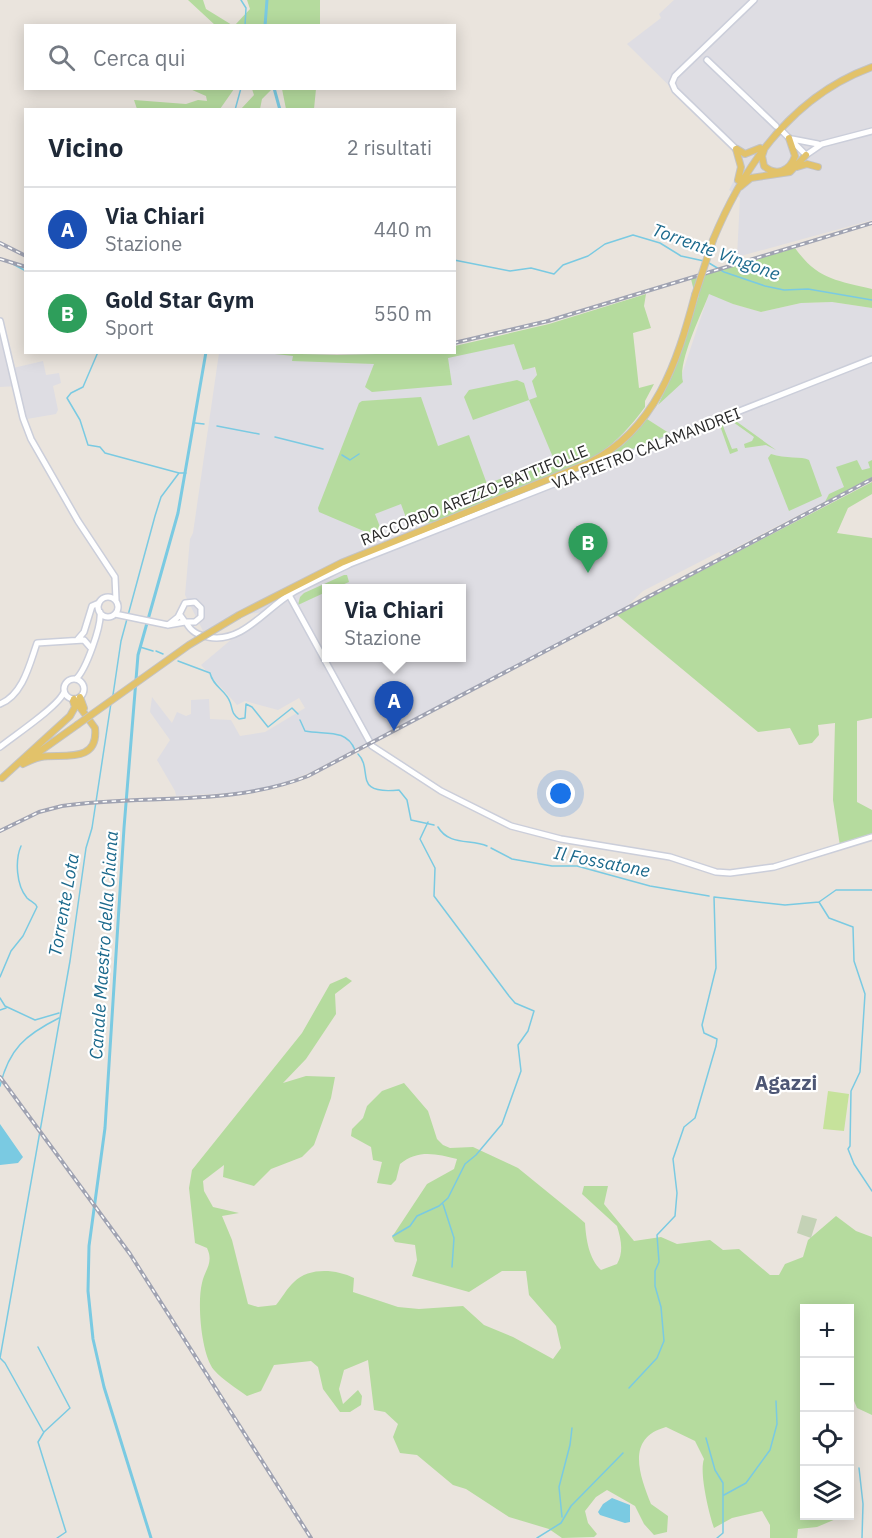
<!DOCTYPE html>
<html lang="it">
<meta charset="utf-8">
<style>
:root{--surface:#fff;--page:#f6f6f7;--text:#1f2937;--muted:#747a83;--line:#e0e1e3;--accent:#4c6ee7}
body{margin:0;font-family:"IBM Plex Sans",sans-serif;background:var(--page);color:var(--text)}
.controls{position:absolute;right:18px;bottom:18px;display:grid;overflow:hidden;border-radius:0px;box-shadow:0 3px 15px #0003}
.controls button{width:54px;height:54px;display:grid;place-items:center;padding:0;border:0;border-bottom:2px solid var(--line);background:var(--surface);color:var(--text);font:30px sans-serif}
.you{position:absolute;left:561px;top:794px;width:21px;height:21px;margin:-15px;border:4px solid #fff;border-radius:50%;background:#1a73e8;box-shadow:0 0 0 9px #1a73e833}
.badge{display:grid;place-items:center;width:39px;height:39px;border-radius:50%;background:var(--accent);color:#fff;font-size:20px;font-weight:700}
.pin{position:absolute;translate:-50% -50px;filter:drop-shadow(0 2px 3px #0008)}
.pin::after{content:'';position:absolute;top:32px;width:21px;height:18px;background:inherit;clip-path:polygon(0 0,100% 0,50% 100%)}
.popup{position:absolute;left:322px;top:584px;width:144px;height:78px;box-sizing:border-box;display:grid;place-content:center;border-radius:0px;background:var(--surface);filter:drop-shadow(0 2px 4px #0005);font-size:20px;white-space:nowrap;color:var(--muted)}
.popup b{font-size:22px;color:var(--text)}
.popup::after{content:'';position:absolute;left:50%;top:100%;margin-left:-12px;border:12px solid transparent;border-top-color:var(--surface)}
.list{margin:0;padding:0;list-style:none}
h2{display:flex;justify-content:space-between;align-items:center;height:78px;margin:0;padding:0 24px;font-size:26px}
h2 small{font-size:20px;font-weight:400;color:var(--muted)}
.list li{display:grid;grid-template-columns:39px 1fr auto;gap:18px;align-items:center;box-sizing:border-box;height:84px;padding:0 24px;border-top:2px solid var(--line)}
.list b{display:block;font-size:22px;white-space:nowrap}
.list p{margin:0;font-size:20px;white-space:nowrap;color:var(--muted)}
.list em{font-size:20px;font-style:normal;color:var(--muted)}
.icon{flex:none;width:33px;height:33px;fill:none;stroke:currentColor;stroke-width:2;stroke-linecap:round;stroke-linejoin:round}
.map{position:relative;flex:none;width:872px;height:1538px;overflow:hidden}
.search{position:absolute;background:var(--surface);box-shadow:0 3px 15px #0003;left:24px;top:24px;width:432px;height:66px;display:flex;align-items:center;gap:15px;box-sizing:border-box;padding:0 21px;border-radius:0px;color:var(--muted);font-size:22px}
.panel{position:absolute;background:var(--surface);box-shadow:0 3px 15px #0003;left:24px;top:108px;width:432px;height:246px;border-radius:0px}
.map>svg:first-child{display:block}
.industrial{fill:#dedde3;fill-rule:evenodd}
.green{fill:#b5db9e}
.cemetery{fill:#c4d2b6}
.pitch{fill:#c6e29b}
.water{fill:#7acae2}
.lines{fill:none;stroke-linecap:round;stroke-linejoin:round}
.stream{stroke:#7acae2;stroke-width:1.5}
.canal{stroke:#7acae2;stroke-width:3}
.secondary-casing{stroke:#cbceda;stroke-width:8}
.primary-casing{stroke:#c3c3c3;stroke-width:8}
.secondary{stroke:#fff;stroke-width:5}
.primary{stroke:#e2c26a;stroke-width:6}
.rail-casing{stroke:#a0a3b2;stroke-width:4}
.rail{stroke:#fff;stroke-width:1.5;stroke-dasharray:4.5;stroke-linecap:butt}
.primary-bridge-casing{stroke:#c3c3c3;stroke-width:8;stroke-linecap:butt}
.primary-bridge{stroke:#e2c26a;stroke-width:6}
.labels{text-anchor:middle;stroke-width:4.5;stroke-linejoin:round;paint-order:stroke}
.street-label{font-size:16px;fill:#292929;stroke:#fff}
.water-label{font-size:18px;font-style:italic;fill:#1b698c;stroke:#fff}
.quarter-label{font-size:20px;font-weight:bold;fill:#4e5775;stroke:#fff}
</style>
<div class="map">
<svg width="872" height="1538" viewBox="0 0 872 1538">
<rect width="100%" height="100%" fill="#eae4dd"/>
<!-- industrial -->
<path class="industrial" d="M674 0H872V220L737 257 740 198 729 190 739 170 735 151 627 44 661 18 659 14Z
M709 293 733 304 761 312 801 303 832 302 872 308V355L672 435 647 419 681 377Z
M0 328 13 368 43 361 46 375 59 373 61 383 53 386 58 410 56 414 27 419 18 386 0 387Z
M521 331 537 375 563 480 872 359V477L721 555 719 552 643 591 627 606 593 625 311 772 273 787 242 792 176 796 175 791 157 760 170 740 150 712 152 697 172 723 177 712 186 716 191 714V700L209 699 210 719 231 720 240 736 265 732 305 708 299 698 278 710 245 701 237 705 201 665 264 612 239 615 205 635 185 595 190 539 193 533 219 353 337 355 454 352 455 346ZM326 588H462V658H326Z"/>
<!-- green -->
<path class="green" d="M188 0H203L206 9 232 25H215Z
M247 0H320V25H235L250 9Z
M190 89H240H234L220 109H137L134 100 186 104 198 100 207 101 206 96Z
M252 89H272L262 99 260 109H241L254 95Z
M282 89H316L314 109H286Z
M795 248C818 280 836 280 872 289V308L832 302 801 303 761 312 733 304 709 294C702 313 677 363 683 382L658 405 672 376 699 295H695L691 279Z
M646 294 644 306 651 328 633 333 639 388 654 384 645 401V407C631 426 617 442 597 455 583 466 563 471 547 477 507 494 451 523 409 526L401 504 375 514 382 532 373 535 319 512 318 508 359 403 362 401 421 397 438 446 469 435 487 484 548 460 551 465 554 462 552 455 529 400 473 420 464 397 469 390 517 380 524 383 529 400 537 397 532 381 537 375 535 367 523 370 514 344 448 358 452 385 372 392 365 387 374 364 292 361 293 356 266 353 337 355 454 352 455 346 549 324Z
M647 419 672 435 561 478 607 456 623 445Z
M733 419 776 450 766 445 745 448 744 444 752 441 754 437 733 422 723 426 732 449 737 448 738 451 730 454 719 423Z
M771 454C785 459 802 456 809 460L822 496 789 511 768 458Z
M857 460 862 470 870 468 868 462 872 460V477L825 502 829 494 844 487 836 467Z
M872 482V494L848 508 837 533 872 538V718L857 721V802L872 810V835L840 846 833 800 835 723 818 725 819 735 812 743 799 745 790 728 758 732 617 615Z
M344 575H347L349 582 335 588H326V592L298 605 300 597 304 593Z
M346 977 352 981 335 994 336 1014 306 1059 283 1083 306 1076 335 1077 331 1098 314 1145 302 1157 271 1169 254 1186 223 1177 224 1165 203 1181 204 1191 213 1207 239 1213 222 1216 232 1240 248 1304 258 1307 276 1305C282 1298 287 1288 294 1282 309 1267 336 1269 354 1278L353 1292 398 1307 419 1309 463 1306 484 1325 513 1337 553 1359 561 1348 556 1326 529 1295 526 1271H502L469 1292 412 1276 417 1260 415 1245 395 1242 392 1237 427 1184 454 1169 457 1159C437 1154 418 1149 400 1164L396 1180 391 1185 377 1183 382 1162 373 1160 371 1147 351 1136 352 1129 363 1118 367 1106 382 1091 404 1083 428 1111 437 1139 443 1145 450 1148 473 1147 518 1168 577 1216 585 1223C586 1239 589 1259 601 1270L617 1264C624 1252 621 1239 617 1226L582 1194 584 1186H608L604 1204 634 1241 661 1237 677 1244 710 1240 723 1250 739 1249 770 1275H779L785 1264 803 1257 808 1240 836 1216 856 1231 872 1237V1415L857 1408 850 1391V1308H804V1516H843L817 1527 798 1529 797 1538H770V1525L762 1511 732 1518 714 1528C709 1514 699 1472 704 1459L695 1441 666 1427C626 1438 639 1474 651 1504L668 1516 667 1532 654 1535 644 1524 635 1506 607 1490 596 1497 585 1511 588 1523 597 1534 594 1537 562 1538 549 1529 509 1517 466 1489 453 1485 417 1455 400 1453 393 1437 398 1424 385 1412 374 1410 368 1360 344 1370 339 1389 343 1404 358 1390 362 1396 361 1405 350 1412H340L323 1389 318 1367 311 1361 274 1365 261 1391 247 1396C236 1388 223 1380 214 1370 201 1354 197 1302 202 1283 205 1269 214 1263 207 1248L195 1243 189 1188 192 1170 302 1033 330 984Z"/>
<!-- cemetery -->
<path class="cemetery" d="M802 1215 817 1219 811 1238 797 1233Z"/>
<!-- pitch -->
<path class="pitch" d="M828 1091 849 1094 844 1131 823 1129Z"/>
<!-- water -->
<path class="water" d="M0 1124 23 1157 18 1163 0 1165Z
M612 1498 630 1505V1522L625 1523 600 1515 598 1512 603 1504Z"/>
<g class="lines">
<!-- stream -->
<path class="stream" d="M241 0 246 8 245 26
M235 110 241 88
M454 260 510 271 531 268 554 274 563 265 588 256 605 244 633 235 660 243 681 256 704 261
M11 263 26 271
M709 263 724 272 765 286 784 290 808 289 872 300
M98 352 83 387 71 393 67 398 80 420 88 445 100 447 105 453 179 473
M195 423 204 424
M217 426 259 434
M275 437 323 449
M342 455 350 460 359 454
M140 647 153 651
M156 651 163 654
M178 661 210 673C213 687 226 690 230 702 233 710 231 713 239 719L245 718 246 704 252 707 268 727 292 708 298 714
M113 695 121 641 155 516 161 497 179 473H186
M300 720 305 731C325 735 346 728 355 750
M358 754C374 770 351 795 399 790L407 800 411 820 434 825
M438 827C449 846 471 839 487 846
M491 848 512 859 552 866H577L650 886 709 896
M819 902 829 918 853 927 854 961 865 994 860 1072 851 1091 850 1146 848 1149 854 1164 872 1191
M0 977 11 951 23 936 37 907C35 902 31 902 27 898 16 885 15 860 21 846
M0 998 5 1006 35 1020 59 1013
M0 1010 6 1008
M0 1086C9 1049 25 1035 59 1018
M443 1204 454 1238 452 1267
M393 1236 410 1226 417 1216 439 1206 448 1198 465 1164 476 1155 502 1124 521 1071 518 1045 528 1031 534 1011 515 1003 509 996 434 896 435 868 420 839 428 822
M38 1347 70 1408 44 1432 38 1442 66 1532 57 1538
M0 1358 70 961 86 848 92 828 111 703
M0 1358 5 1363 43 1431
M629 1388 657 1358 664 1341 661 1307 655 1286V1271L659 1262 657 1235 675 1216 677 1193 673 1159 684 1127 695 1118 716 1046 717 1039 704 1033 702 1025 716 968 714 897 785 905 819 902 836 890H872
M706 1438 715 1470 723 1483V1533L717 1538
M859 1468 863 1504 862 1538
M724 1495 746 1483 770 1450 777 1424 776 1401
M562 1517 559 1487 570 1445 572 1428
M537 1538 561 1523 571 1506 623 1453"/>
<!-- canal -->
<path class="canal" d="M265 26 267 0
M274 88 280 110
M151 1538 104 1387 93 1339 88 1291 89 1246 105 1128 124 828 138 655 178 513 206 352"/>
<!-- secondary casing -->
<g class="secondary-casing">
<path id="secondary" d="M707 60 776 126
M781 130 806 155 822 144 872 131
M792 139 818 144
M736 149 675 90 672 83 675 76 754 0
M0 321 23 418 31 439 78 521 115 577 116 600
M289 595 372 746 441 791 511 826 561 839 670 857 716 872 730 873 774 867 872 837
M98 607a10 10 0 1 1 20 0a10 10 0 1 1-20 0Z
M115 614 168 625 185 622
M186 622C191 632 198 635 208 637 242 644 265 609 292 593 310 583 330 574 350 564L872 359
M168 625 178 617 185 603 195 602 201 608V617L195 622H185L180 615
M78 639 84 632 92 606 99 603
M64 689a10 10 0 1 1 20 0a10 10 0 1 1-20 0Z
M76 679C86 670 102 625 100 612
M0 704C23 695 30 663 37 643L84 640 91 648
M0 747C15 735 59 706 64 692"/>
</g>
<!-- primary casing -->
<g class="primary-casing">
<path id="primary" d="M736 149 741 167 738 180
M737 149 745 154 760 148
M764 150 762 156 764 166C776 177 790 171 795 156L789 138
M797 167 807 164 818 167
M740 187 751 178 790 172 806 155
M713 240C744 165 792 96 872 67
M239 615 341 563 589 463C656 429 677 363 695 295
M80 697 84 708
M32 757 77 725
M23 764C29 761 35 758 41 757 60 753 99 765 95 728L74 699
M2 778 70 716 75 707 73 701"/>
</g>
<!-- secondary -->
<use href="#secondary" class="secondary"/>
<!-- primary -->
<use href="#primary" class="primary"/>
<!-- rail casing -->
<g class="rail-casing">
<path id="rail" d="M0 243 26 256
M0 259 26 267
M454 343 548 321 872 223
M324 352H381
M0 831 39 812 62 806C144 794 230 807 308 776L872 479
M0 1077 130 1254 311 1538"/>
</g>
<!-- rail -->
<use href="#rail" class="rail"/>
<!-- primary-bridge casing -->
<g class="primary-bridge-casing">
<path id="primary-bridge" d="M695 295 713 240
M77 725 189 645 239 615"/>
</g>
<!-- primary-bridge -->
<use href="#primary-bridge" class="primary-bridge"/>
</g>
<g class="labels">
<!-- street labels -->
<g class="street-label">
<text transform="translate(646 448) rotate(-21)" y="6">VIA PIETRO CALAMANDREI</text>
<text transform="translate(474 495) rotate(-22)" y="6">RACCORDO AREZZO-BATTIFOLLE</text>
</g>
<!-- water labels -->
<g class="water-label">
<text transform="translate(716 252) rotate(20)" y="6">Torrente Vingone</text>
<text transform="translate(602 862) rotate(11)" y="6">Il Fossatone</text>
<text transform="translate(64 905) rotate(-80)" y="6">Torrente Lota</text>
<text transform="translate(104 945) rotate(-86)" y="6">Canale Maestro della Chiana</text>
</g>
<!-- quarter labels -->
<g class="quarter-label">
<text x="786" y="1090">Agazzi</text>
</g>
</g>
</svg>
<div class="controls">
<button>+</button>
<button>−</button>
<button><svg class="icon" aria-label="locate" viewBox="0 0 24 24"><circle cx="12" cy="12" r="6"/><path d="M12 2v4M12 18v4M2 12h4M18 12h4"/></svg></button>
<button><svg class="icon" aria-label="layers" viewBox="0 0 24 24"><path d="M12 4l9 5-9 5-9-5zM3 14l9 5 9-5"/></svg></button>
</div>
<div class="you"></div>
<div class="pin badge" style="left:394px;top:731px;background:#1a4fb4">A</div>
<div class="popup"><b>Via Chiari</b>Stazione</div>
<div class="pin badge" style="left:588px;top:573px;background:#2e9e5b">B</div>
<div class="search"><svg class="icon" aria-label="search" viewBox="0 0 24 24"><circle cx="10" cy="10" r="6"/><path d="M15 15l6 6"/></svg>Cerca qui</div>
<section class="panel">
<h2>Vicino<small>2 risultati</small></h2>
<ul class="list">
<li><span class="badge" style="background:#1a4fb4">A</span><div><b>Via Chiari</b><p>Stazione</p></div><em>440 m</em></li>
<li><span class="badge" style="background:#2e9e5b">B</span><div><b>Gold Star Gym</b><p>Sport</p></div><em>550 m</em></li>
</ul>
</section>
</div>
